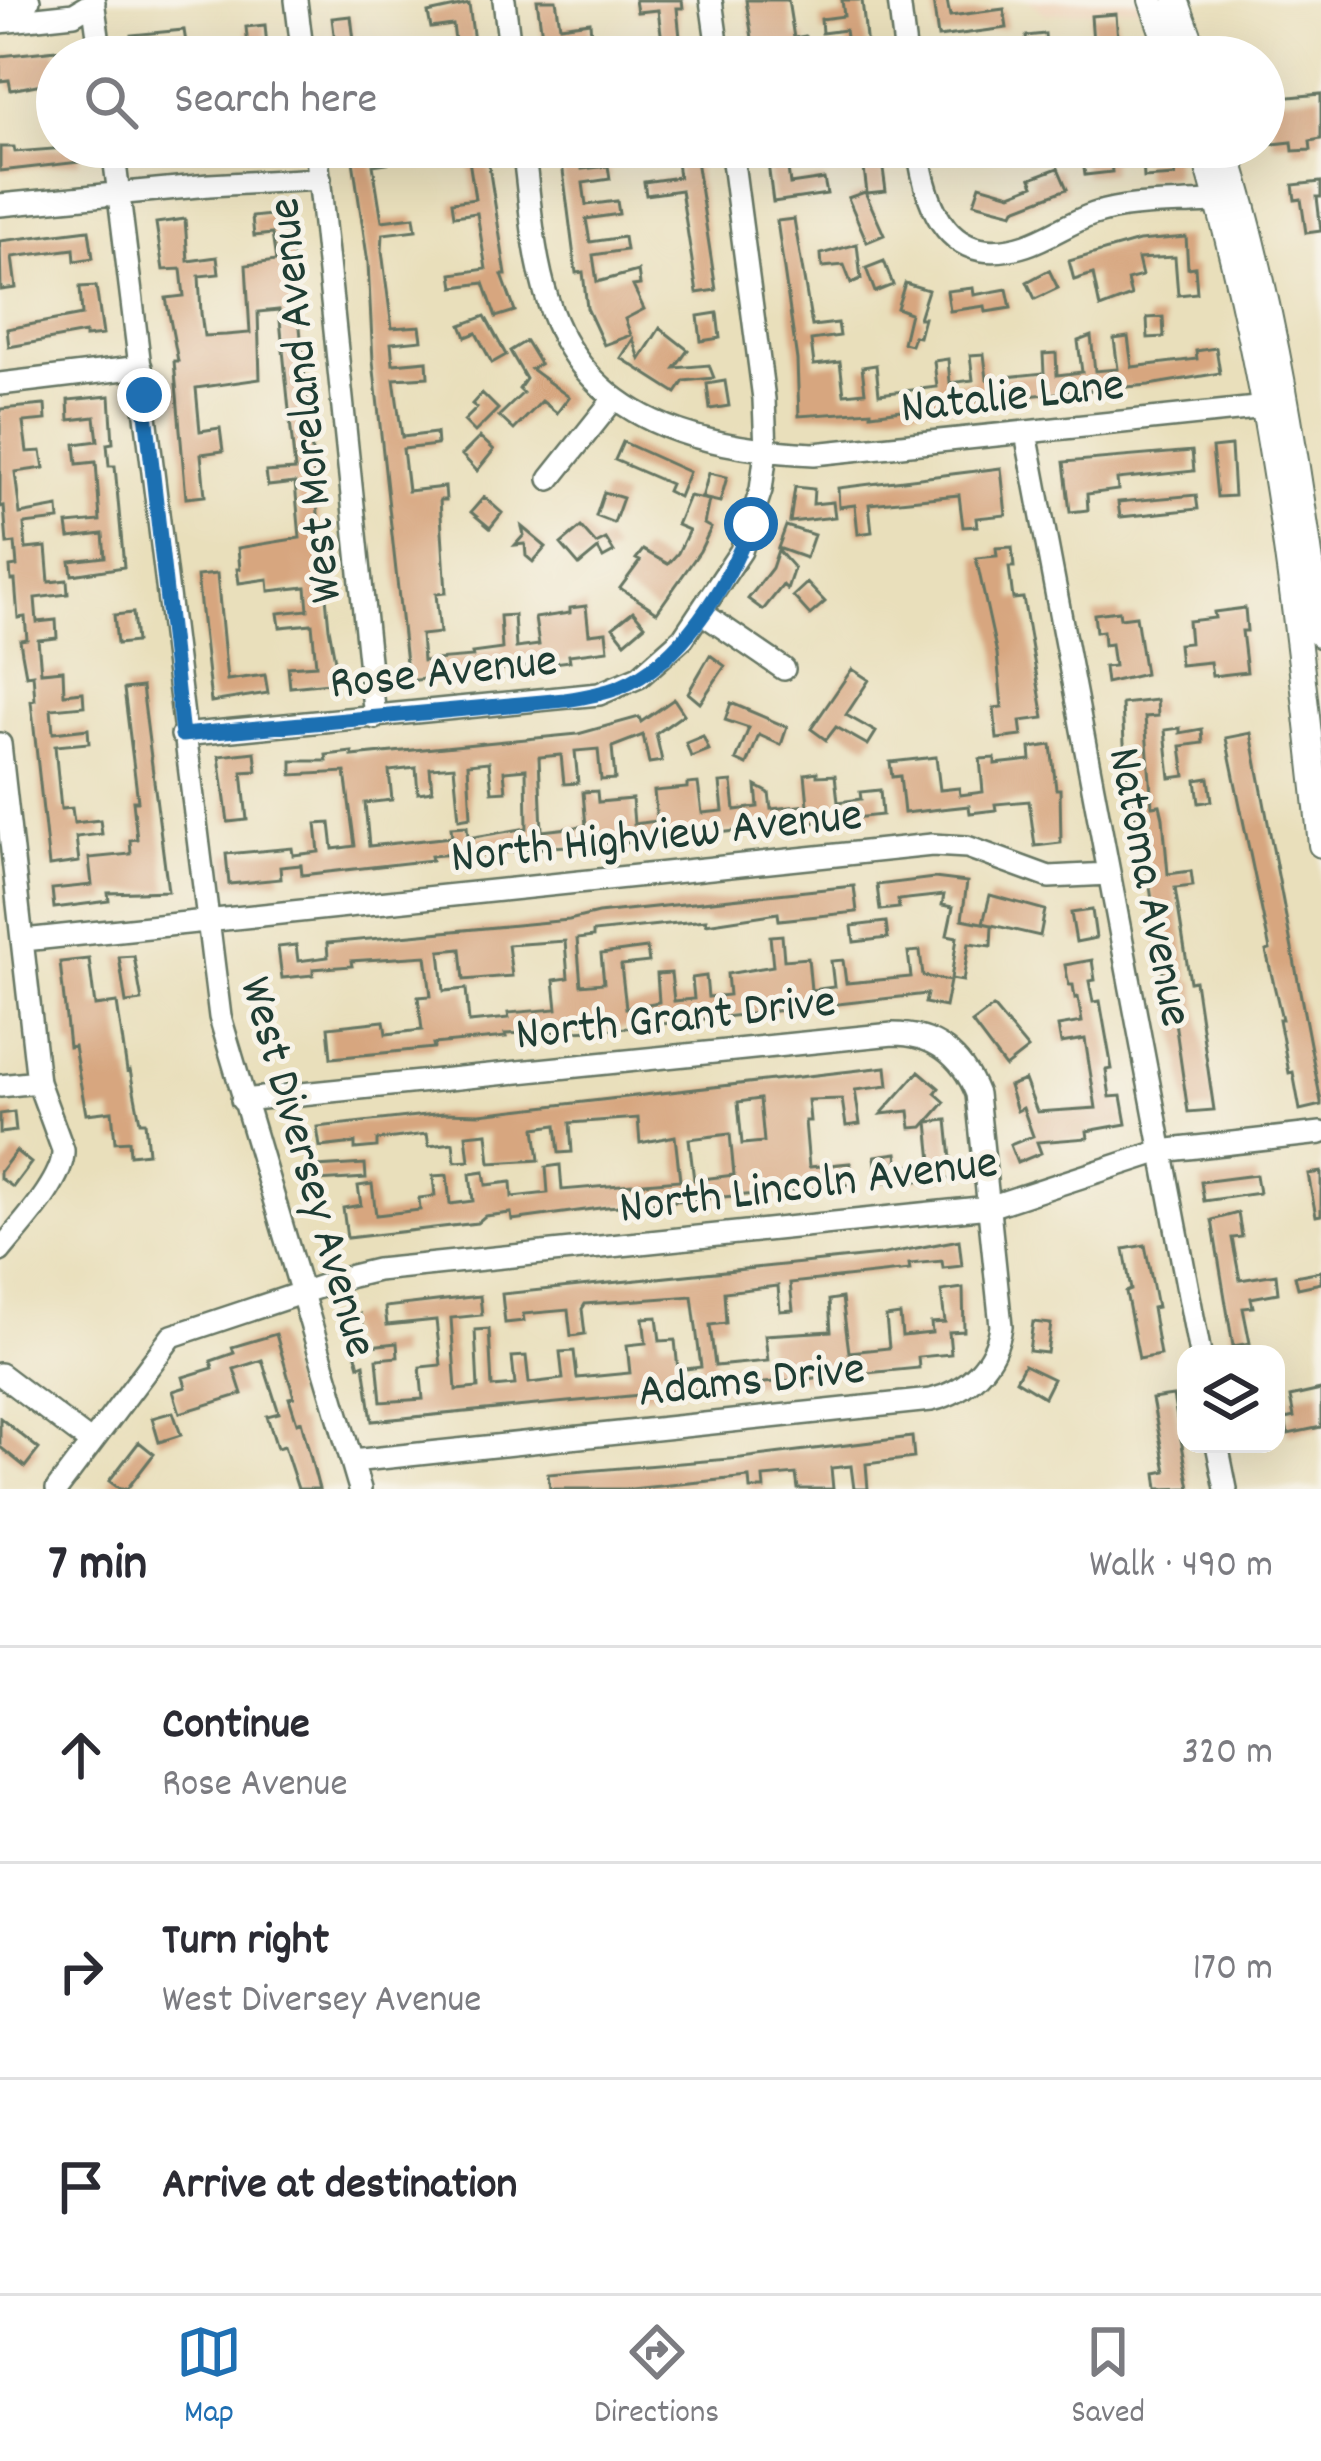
<!DOCTYPE html>
<meta charset="utf-8">
<style>
:root{--surface:#fff;--page:#f7f7f7;--text:#2b2b33;--muted:#7c7c81;--line:#e1e1e2;--accent:#1f6fb2}
body{margin:0;font-family:Dekko,sans-serif;background:var(--page);color:var(--text)}
.controls{position:absolute;right:36px;bottom:36px;display:grid;overflow:hidden;border-radius:24px;box-shadow:0 12px 48px #0002}
.controls button{width:108px;height:108px;display:grid;place-items:center;padding:0;border:0;border-bottom:3px solid var(--line);background:var(--surface);color:var(--text);font:60px sans-serif}
.stop{position:absolute;width:36px;height:36px;margin:-27px;border:9px solid #1f6fb2;border-radius:50%;background:#fff}
.stop.end{background:#1f6fb2;border-color:#fff;box-shadow:0 3px 12px #0008}
.list{margin:0;padding:0;list-style:none}
h2{display:flex;justify-content:space-between;align-items:center;height:156px;margin:0;padding:0 48px;font-size:51px}
h2 small{font-size:39px;font-weight:400;color:var(--muted)}
.list li{display:grid;grid-template-columns:78px 1fr auto;gap:36px;align-items:center;box-sizing:border-box;height:216px;padding:0 48px;border-top:3px solid var(--line)}
.list b{display:block;font-size:45px;white-space:nowrap}
.list p{margin:0;font-size:39px;white-space:nowrap;color:var(--muted)}
.list em{font-size:39px;font-style:normal;color:var(--muted)}
.icon{flex:none;width:66px;height:66px;fill:none;stroke:currentColor;stroke-width:2;stroke-linecap:round;stroke-linejoin:round}
.map{position:relative;flex:none;width:1321px;height:1489px;overflow:hidden}
.search{position:absolute;background:var(--surface);box-shadow:0 12px 48px #0002;left:36px;right:36px;top:36px;height:132px;display:flex;align-items:center;gap:30px;box-sizing:border-box;padding:0 42px;border-radius:66px;color:var(--muted);font-size:45px}
.sheet{height:804px;background:var(--surface)}
nav{display:flex;justify-content:space-around;align-items:center;box-sizing:border-box;height:168px;border-top:3px solid var(--line);background:var(--surface);font-size:33px;color:var(--muted)}
nav a{display:grid;justify-items:center;gap:6px}
nav .on{color:var(--accent)}
.map>svg:first-child{display:block}
.built{fill:#f0d6bc}
.building{fill:#d7a67f;fill-rule:evenodd}
.lines{fill:none;stroke-linecap:round;stroke-linejoin:round}
.minor-casing{stroke:#667663;stroke-width:26}
.major-casing{stroke:#667663;stroke-width:28}
.minor{stroke:#fff;stroke-width:21}
.major{stroke:#fff;stroke-width:24}
.route{stroke:#1f6fb2;stroke-width:15}
.labels{text-anchor:middle;stroke-width:10;stroke-linejoin:round;paint-order:stroke}
.street-label{font-size:48px;fill:#1f3d34;stroke:#f7f3e8}
</style>
<div class="map">
<svg width="1321" height="1489" viewBox="0 0 1321 1489">
<rect width="100%" height="100%" fill="#f7f3e8"/>
<filter id="ink" filterUnits="userSpaceOnUse"><feTurbulence type="fractalNoise" baseFrequency=".00833" numOctaves="2"/><feDisplacementMap in="SourceGraphic" scale="24" xChannelSelector="R" yChannelSelector="G"/><feConvolveMatrix kernelMatrix="1 2 1 2 8 2 1 2 1" color-interpolation-filters="sRGB"/></filter>
<filter id="wash" filterUnits="userSpaceOnUse"><feTurbulence type="fractalNoise" baseFrequency=".004" numOctaves="4" result="noise"/><feDisplacementMap in="SourceGraphic" scale="48" xChannelSelector="R" yChannelSelector="G"/><feGaussianBlur stdDeviation="2.7" result="paint"/><feColorMatrix in="noise" values="0 0 0 0 0 0 0 0 0 0 0 0 0 0 0 0 0 1.4 0 .05"/><feComposite in="paint" operator="in"/></filter>
<g filter="url(#wash)">
<rect width="100%" height="100%" fill="#e9dfbb"/>
<!-- built -->
<path class="built" d="M1028 0H1146L1149 7 1046 14Z"/>
<g id="blocks">
<!-- building -->
<path class="building" d="M537 0H556L560 26 590 22 591 36 562 40 564 57H545Z
M635 0H682L683 8H677L682 57H664L658 10 637 12Z
M746 0H788L794 38 805 36 807 51 755 57Z
M842 0H862L868 57H849L845 30 822 33 821 19 844 16Z
M933 0H947L950 16 1004 9 1007 28 938 37Z
M469 4 476 57H457L453 25 431 28 428 13Z
M1116 14 1118 41 1093 42 1091 16Z
M351 16 356 57H337L332 18Z
M265 25 268 57H249L246 27Z
M184 30 187 49 133 55 131 35Z
M1045 34 1047 57H1028L1026 36Z
M57 50V81L11 90 9 80 0 81V56Z
M1321 94V139L1310 141 1311 150 1293 151 1292 142 1273 144 1269 99Z
M0 147H14L15 152 78 147 80 162 0 171Z
M351 147H405L407 160 373 165 382 221 414 217 416 230 383 234 382 251 392 328 420 326 422 340 391 343 393 364 427 361 428 377 394 379 402 437 436 433 437 445 403 449 408 491 445 487 446 500H440L446 593 436 594 440 633 421 635 423 661 473 657 472 653 502 649 500 616 514 615 516 648 539 645 535 618 570 613V608L586 606 589 634 606 632 608 650 569 655 570 661 408 681 373 361 368 263Z
M467 147H486L506 275H502L515 311 496 317 484 283 454 287 452 274 486 269 477 213 454 216 452 202 475 199Z
M560 147H579L582 169 608 166 610 179 583 183 586 205 617 201 619 214 586 219 590 242 624 237 626 250 593 255 597 282 638 271 640 285 633 286 644 309 625 319 631 335 604 345 587 308 583 272 576 273Z
M641 147H694L716 290 697 293 681 190 646 195 644 182 679 177 676 154 643 159Z
M880 147 886 191 867 193 863 160 844 163 843 149Z
M1173 149 1175 176 1144 178 1143 161 1154 160V150Z
M1110 151 1112 172 1085 175 1082 154Z
M786 153 790 184 824 179 827 194 773 202 767 156Z
M1058 168 1067 189 1015 209 1013 213 974 203 980 185 1011 194 1034 185 1031 178Z
M1321 182V197H1317L1321 231 1306 233 1301 199 1295 200 1293 185Z
M865 192 884 235 867 242 848 198Z
M289 213 329 628 339 682 290 687 288 667 316 665 312 624 280 627 278 613 308 610 306 587 269 591 268 579 239 583 237 569H240L238 548 300 538 295 483 268 486 266 472 295 470 279 310 258 312 260 379 196 388 200 431 220 428 223 451 201 454 205 496 186 498 174 361H178L166 298 184 296 181 269 163 270 156 223 185 219 188 261 217 257 219 274 199 276 201 313 204 336 226 335 250 333 246 265 276 261 272 234 254 236 252 217Z
M794 219 812 326 838 323 840 336 811 340 814 365 840 362 844 394 865 392 862 367 876 365 879 394 937 387 934 361 948 359 950 383 973 380 970 355 984 354 987 379 1044 373 1043 354 1056 353 1057 375 1082 372 1078 341 1091 336 1095 371 1118 369 1114 339 1128 337 1132 367 1197 359 1196 351 1216 348 1220 373 1149 385 979 400 871 414V411L799 416 797 360 777 221Z
M89 230 93 258 75 261 74 249 12 257 16 288 1 290 0 241Z
M1186 237 1188 268 1195 267 1197 293 1178 295 1175 257 1138 259 1142 276 1127 280 1131 296 1100 308 1093 274 1074 280 1069 261 1139 241Z
M857 244 861 279 851 283 844 265 822 267 821 254Z
M884 261 893 285 875 292 866 268Z
M1049 270 1058 288 1035 299 1027 282Z
M905 283 928 290 919 318H924L919 337 914 336 911 345 903 343 910 313 897 308Z
M96 286 103 335 85 337V333L9 347 7 329 82 315 80 287Z
M973 288 974 295 1007 289 1011 308 986 312 985 306 950 311 947 291Z
M717 313 720 338 701 341 698 316Z
M485 316 506 355 492 363 476 333 466 337 461 325Z
M1163 317 1164 337 1148 338 1147 318Z
M660 328 688 350 675 368 709 365 714 378 684 381 676 393 621 358 633 339 640 359Z
M526 341 540 364 531 369 569 397 557 413 542 401 514 430 499 416 523 393 519 389 526 379 510 351Z
M725 381 729 406 710 409 707 384Z
M482 393 498 409 475 432 464 421 477 408 472 404Z
M110 396 113 443 107 444 109 466H115L124 567 72 575 70 561 105 557 103 534 69 538 67 524 100 521 96 462 77 464 75 444 98 441 95 417 69 420 68 400Z
M45 405 46 420 23 422 27 452 41 451 44 468 15 472 20 514 58 507 59 520 24 524 26 549 46 547 49 582 67 580 68 594 35 598 37 622 56 620 57 638 38 640 41 672 63 670 64 694 83 692 84 706 51 709 53 733 88 729 89 743 55 746 61 809 72 808 74 823 100 820 102 834 76 837 79 862 49 866 31 701 35 700 33 674 26 675 22 653 20 640 27 639 25 617 18 618 15 580H11L10 567 17 566 15 543 7 544 4 506 0 507V409Z
M480 437 494 450 477 471 462 455Z
M623 442 689 472 679 497 667 491 670 484 615 460Z
M1231 446 1234 496 1217 497 1212 448Z
M1192 451 1194 471 1117 479 1118 490 1087 494 1088 510 1070 512 1064 462Z
M1001 468 1006 515 976 518 977 526 963 527 959 495 869 504 872 532 858 534 855 505 839 507 838 488Z
M709 473 727 477 720 502 702 498Z
M795 487 814 489 813 504 833 502 835 517 790 522Z
M604 492 623 498 614 523 596 516Z
M1196 495 1198 509 1120 517 1118 502Z
M689 496 709 500 704 524 711 528 700 551 657 612 620 588 640 561 636 559 643 550 668 564 678 553 689 530 677 525Z
M484 497 502 513 490 528 471 512Z
M786 526 814 535 806 558 778 548Z
M522 527 546 547 533 562 526 556 525 544 515 545 524 535Z
M581 527 596 544 606 539 614 552 603 558 598 549 579 565 561 544Z
M1012 547 1014 567H1009L1013 599 1023 598 1044 718 1020 721 1022 736 997 739 994 708 1002 707 997 654 976 558 997 556 996 548Z
M778 550 794 568 787 589 783 585 763 610 748 599 772 568Z
M217 574 227 680 265 675 268 693 211 702 197 576Z
M807 583 825 602 810 615 793 596Z
M1245 608 1247 631H1242L1247 672 1212 676 1210 662 1180 665 1178 644 1190 643 1188 621 1215 618 1214 612Z
M633 611 645 625 625 642 613 627Z
M1119 611 1120 618 1136 616 1145 674 1106 683 1104 667 1114 666 1111 644 1104 645 1103 631 1096 632 1094 614Z
M133 613 136 642 117 644 114 615Z
M710 655 725 666 700 703 688 693Z
M852 669 869 680 846 715 876 732 868 745 836 727 826 740 811 729Z
M142 687 168 891 108 893 109 901 54 908 52 889 92 885 89 858 131 854 130 840 137 839 133 801H138L124 689Z
M674 699 684 714 656 734 662 761 649 763 643 735 612 747 615 779 601 780 598 749 575 751 578 783 564 784 561 755 539 757 542 831 586 826 583 792 597 791 598 802 632 799 634 824 657 821 654 791 687 788V784L698 783 702 813 723 811 720 783 732 782 735 810 758 807 756 786 769 793 771 809 808 805 805 774 817 772V776L835 775 838 802 861 799 860 792 880 790 882 815 625 843 550 847 478 856V852L431 856 432 860 302 875 301 865 280 867 281 879 229 884 226 854 292 848 293 855 319 852 316 824 330 823 333 849 355 846 345 772 292 775V761H327L326 755 352 752V756L578 734 639 717 641 722ZM489 762 492 792 506 791 504 771 526 769 527 828 468 838 467 826 451 827 452 837 369 846 365 803 392 800 389 771 416 768 418 793 432 791 430 768 454 766 459 819 471 817 468 764Z
M1157 700 1158 716 1145 717 1152 806 1160 805 1163 818 1168 874 1191 871 1193 886 1175 888 1190 982 1195 981 1214 1110 1188 1112 1168 973 1163 974 1141 826 1136 827 1133 799H1129L1124 743 1122 704Z
M731 703 787 727 781 745 759 735 747 765 736 760 749 728 725 720Z
M1180 728V733L1202 729 1203 743 1181 746 1185 776 1170 778 1165 730Z
M1251 733 1321 1102V1105L1300 1110 1293 1072 1289 1073 1279 1019H1282L1266 951 1270 950 1226 738Z
M703 736 709 750 691 757 686 743Z
M1051 745 1056 789H1060L1061 843 1035 846 1029 801 995 804 996 810 970 813 969 806 904 813 900 776 892 777 890 762 936 757 940 790 959 788 960 795 983 792 980 759 995 758V764L1031 760 1030 748Z
M255 752 257 771 242 772 247 820 228 822 219 756Z
M1209 778 1212 801 1199 803 1196 780Z
M934 878 967 882 962 919 992 925 991 946 969 943 963 981 951 979 957 937 947 935 953 907 942 905 944 895 898 900 899 908 880 910 877 885Z
M854 886 857 912 779 920 778 913 706 924V920L593 932V937L577 939 581 985 604 983 601 954 647 948 649 962 621 965 626 1008 659 1002 657 974 671 973 674 1001 694 999 692 978 706 976 708 997 729 995 727 974 773 966 770 936 782 935 784 960 808 958 811 990 834 987 831 961 843 960 846 983 911 977 908 952 920 951 923 976 950 981 945 1007 925 1003 927 994 617 1029 505 1034 506 1037 433 1044 434 1048 331 1058 328 1027 384 1021 386 1034 422 1030 418 997 431 996 426 956 351 961 352 966 313 969V975L282 978 278 947 296 945 298 961 328 957 327 943 569 920 598 913ZM565 941 568 978 554 980 557 1009 508 1013 509 1018 469 1022 466 989 444 991 440 951 461 949 464 980 498 977 512 976 508 945Z
M990 895 1045 910 1040 936 983 923Z
M1092 910 1096 938 1076 942 1071 913Z
M886 922 888 938 854 942 852 926Z
M134 956 142 1001 126 1003 119 957Z
M89 959 95 1006 117 1003 127 1071 130 1070 140 1122H145L148 1153 130 1155 129 1141 115 1142 112 1111 86 1114 74 1046 69 1047 60 962Z
M1092 960 1095 980 1089 981 1093 1002 1100 1001 1112 1069 1106 1070 1110 1097 1121 1096 1126 1124 1087 1131 1088 1138 1037 1142 1041 1153 1017 1163 1010 1145 1033 1136 1023 1108 1017 1111 1009 1086 1025 1080 1037 1112 1096 1108 1085 1039 1061 1043 1058 1026 1082 1022 1078 997 1075 998 1073 985H1069L1065 965Z
M993 1007 1028 1049 1005 1067 972 1023Z
M886 1067 888 1086 855 1090 860 1124 846 1126 842 1099 808 1100 810 1121H805L809 1167 850 1163 852 1184 825 1188 607 1207 512 1220 511 1213 485 1216 477 1223 347 1238 343 1208 361 1205 358 1186 372 1184 376 1215 420 1210 419 1198 435 1196 433 1176 447 1175 450 1204 473 1201 470 1174 484 1172 486 1185 511 1182 512 1197 548 1193 546 1167 560 1165 562 1190 680 1180 675 1136 640 1143 638 1118 570 1123 572 1152 559 1153 556 1125 535 1128 539 1160 490 1163 487 1133 466 1135 469 1161 455 1162 453 1143 429 1146 427 1134 377 1140V1147L355 1149V1143L320 1147 317 1127 444 1113 480 1114ZM760 1099 764 1142 742 1144 738 1102ZM730 1134 734 1175 694 1180 689 1139Z
M919 1071 939 1088 935 1093 945 1102 923 1127 911 1128 909 1111 881 1114Z
M14 1112 16 1131 0 1133V1114Z
M947 1120 953 1179 878 1183 875 1156 897 1153 899 1168 932 1161 928 1122Z
M16 1151 31 1163 13 1187 0 1178V1172Z
M365 1164 366 1178 318 1181 317 1167Z
M1321 1172V1215L1316 1216 1308 1174Z
M1256 1175 1259 1193 1204 1201 1201 1182Z
M1238 1213 1242 1237 1232 1238 1240 1280 1276 1274 1278 1293 1251 1298 1253 1307 1243 1308 1250 1343 1233 1346 1212 1220Z
M959 1240 962 1266 943 1268 942 1261 909 1264 910 1270 790 1283 793 1310 780 1311 778 1286 724 1292 726 1323 710 1325 715 1366 768 1361 765 1335 831 1331 829 1300 842 1298 849 1352 889 1348 886 1317 900 1315 902 1336 932 1333 931 1323 945 1322 941 1291 963 1288 964 1331 949 1332 951 1354 918 1357 919 1368 372 1421 364 1364 359 1366 354 1348 350 1349 343 1320 360 1314 369 1346 397 1343 398 1357 377 1359 381 1402 423 1399 420 1367 441 1365 436 1320 387 1325 385 1307 480 1296 482 1315 451 1318 456 1390 478 1388 475 1330 489 1329 492 1387 515 1385 512 1357 526 1356 529 1383 563 1379 560 1352 574 1351 577 1378 630 1373 627 1345 646 1343 643 1318 657 1317 660 1341 675 1340 678 1370 701 1367 692 1296 585 1304 582 1309 585 1334 571 1336 568 1310 523 1314 524 1321 505 1323 502 1294 880 1255Z
M1145 1245 1157 1307 1152 1308 1160 1355 1139 1359 1126 1292 1131 1290 1124 1249Z
M1321 1271V1283L1298 1288 1295 1276Z
M1033 1322 1051 1324 1047 1353 1029 1351Z
M276 1334 294 1397 289 1398 297 1423 301 1421 319 1489H298L284 1446 277 1448 267 1416 279 1413 262 1360 234 1369 242 1394 180 1413 173 1391 186 1387 183 1377 213 1368 211 1361 234 1353 232 1347Z
M1024 1365 1053 1379 1044 1397 1016 1380Z
M1321 1390V1427L1288 1434 1285 1419 1294 1417 1290 1397Z
M1173 1396 1190 1488 1158 1489 1156 1473 1166 1471 1152 1399Z
M173 1412 181 1435 159 1442 152 1418Z
M0 1418 39 1449 25 1467 0 1447Z
M912 1437 914 1458 866 1464 868 1489H854L851 1466 831 1468 833 1489H798L796 1474 763 1477 764 1489H750L749 1477 631 1489H550L548 1474 741 1458Z
M139 1442 154 1454 127 1489H120L109 1481Z"/>
</g>
</g>
<g filter="url(#ink)">
<use href="#blocks" fill-opacity="0" stroke="#667663" stroke-width="3"/>
<g class="lines">
<!-- minor casing -->
<g class="minor-casing">
<path id="minor" d="M93 0 101 57
M296 0 303 57
M504 0 511 57
M711 0 719 57
M899 0 906 57
M0 3 29 0
M0 22 74 14 94 2
M113 147 220 1017 360 1489
M316 147 375 718
M523 147C530 198 532 252 548 301 586 422 702 449 814 454L1266 407
M918 147C926 209 949 270 1026 245 1050 237 1070 222 1094 214 1137 200 1187 206 1232 200
M0 205 209 185 320 179
M0 384 141 367
M1026 433 1200 1354
M550 479 613 400
M702 613 784 669
M182 735 599 694 639 677 683 638 741 551 761 490 766 451 764 399 731 147
M0 744 38 1082 63 1150C65 1180 19 1227 0 1251
M24 940 932 845 967 847 1049 877 1109 874
M0 1086 38 1082
M242 1100 893 1034C935 1034 962 1056 977 1094L1001 1326C996 1363 967 1392 931 1400L352 1461
M0 1374 90 1442
M1217 1444 1226 1489
M57 1489 172 1336 352 1276 377 1270 989 1207 1161 1151 1321 1133"/>
</g>
<!-- major casing -->
<g class="major-casing">
<path id="major" d="M1151 0 1171 57
M1176 0 1197 57
M1202 147C1271 374 1296 610 1321 845
M1226 147C1276 308 1299 470 1321 636"/>
</g>
<!-- minor -->
<use href="#minor" class="minor"/>
<!-- major -->
<use href="#major" class="major"/>
</g>
</g>
<g class="lines" filter="url(#ink)">
<!-- route -->
<path class="route" d="M144 395 182 735 565 700C584 697 602 694 620 687 683 661 727 585 751 524"/>
</g>
<g class="labels">
<!-- street labels -->
<g class="street-label">
<text transform="translate(1012 392) rotate(-6)" y="17">Natalie Lane</text>
<text transform="translate(301 401) rotate(-96)" y="17">West Moreland Avenue</text>
<text transform="translate(443 668) rotate(-6)" y="17">Rose Avenue</text>
<text transform="translate(656 832) rotate(-6)" y="17">North Highview Avenue</text>
<text transform="translate(1154 886) rotate(79)" y="17">Natoma Avenue</text>
<text transform="translate(675 1014) rotate(-6)" y="17">North Grant Drive</text>
<text transform="translate(312 1166) rotate(74)" y="17">West Diversey Avenue</text>
<text transform="translate(808 1181) rotate(-7)" y="17">North Lincoln Avenue</text>
<text transform="translate(751 1376) rotate(-6)" y="17">Adams Drive</text>
</g>
</g>
</svg>
<div class="controls">
<button><svg class="icon" aria-label="layers" viewBox="0 0 24 24"><path d="M12 4l9 5-9 5-9-5zM3 14l9 5 9-5"/></svg></button>
</div>
<div class="stop" style="left:751px;top:524px"></div>
<div class="stop end" style="left:144px;top:395px"></div>
<div class="search"><svg class="icon" aria-label="search" viewBox="0 0 24 24"><circle cx="10" cy="10" r="6"/><path d="M15 15l6 6"/></svg>Search here</div>
</div>
<section class="sheet">
<h2>7 min<small>Walk · 490 m</small></h2>
<ul class="list">
<li><svg class="icon" aria-label="ahead" viewBox="0 0 24 24"><path d="M12 20V5M6 11l6-6 6 6"/></svg><div><b>Continue</b><p>Rose Avenue</p></div><em>320 m</em></li>
<li><svg class="icon" aria-label="right" viewBox="0 0 24 24"><path d="M7 20v-9h11M14 6l5 5-5 5"/></svg><div><b>Turn right</b><p>West Diversey Avenue</p></div><em>170 m</em></li>
<li><svg class="icon" aria-label="arrive" viewBox="0 0 24 24"><path d="M6 21V4h12l-3 4 3 4H6"/></svg><div><b>Arrive at destination</b></div></li>
</ul>
</section>
<nav>
<a class="on"><svg class="icon" aria-label="map" viewBox="0 0 24 24"><path d="M3 6l6-2 6 2 6-2v14l-6 2-6-2-6 2zM9 4v14M15 6v14"/></svg>Map</a>
<a><svg class="icon" aria-label="directions" viewBox="0 0 24 24"><path d="M12 3l9 9-9 9-9-9zM9 14v-3h6M13 9l2 2-2 2"/></svg>Directions</a>
<a><svg class="icon" aria-label="saved" viewBox="0 0 24 24"><path d="M7 4h10v16l-5-4-5 4z"/></svg>Saved</a>
</nav>
